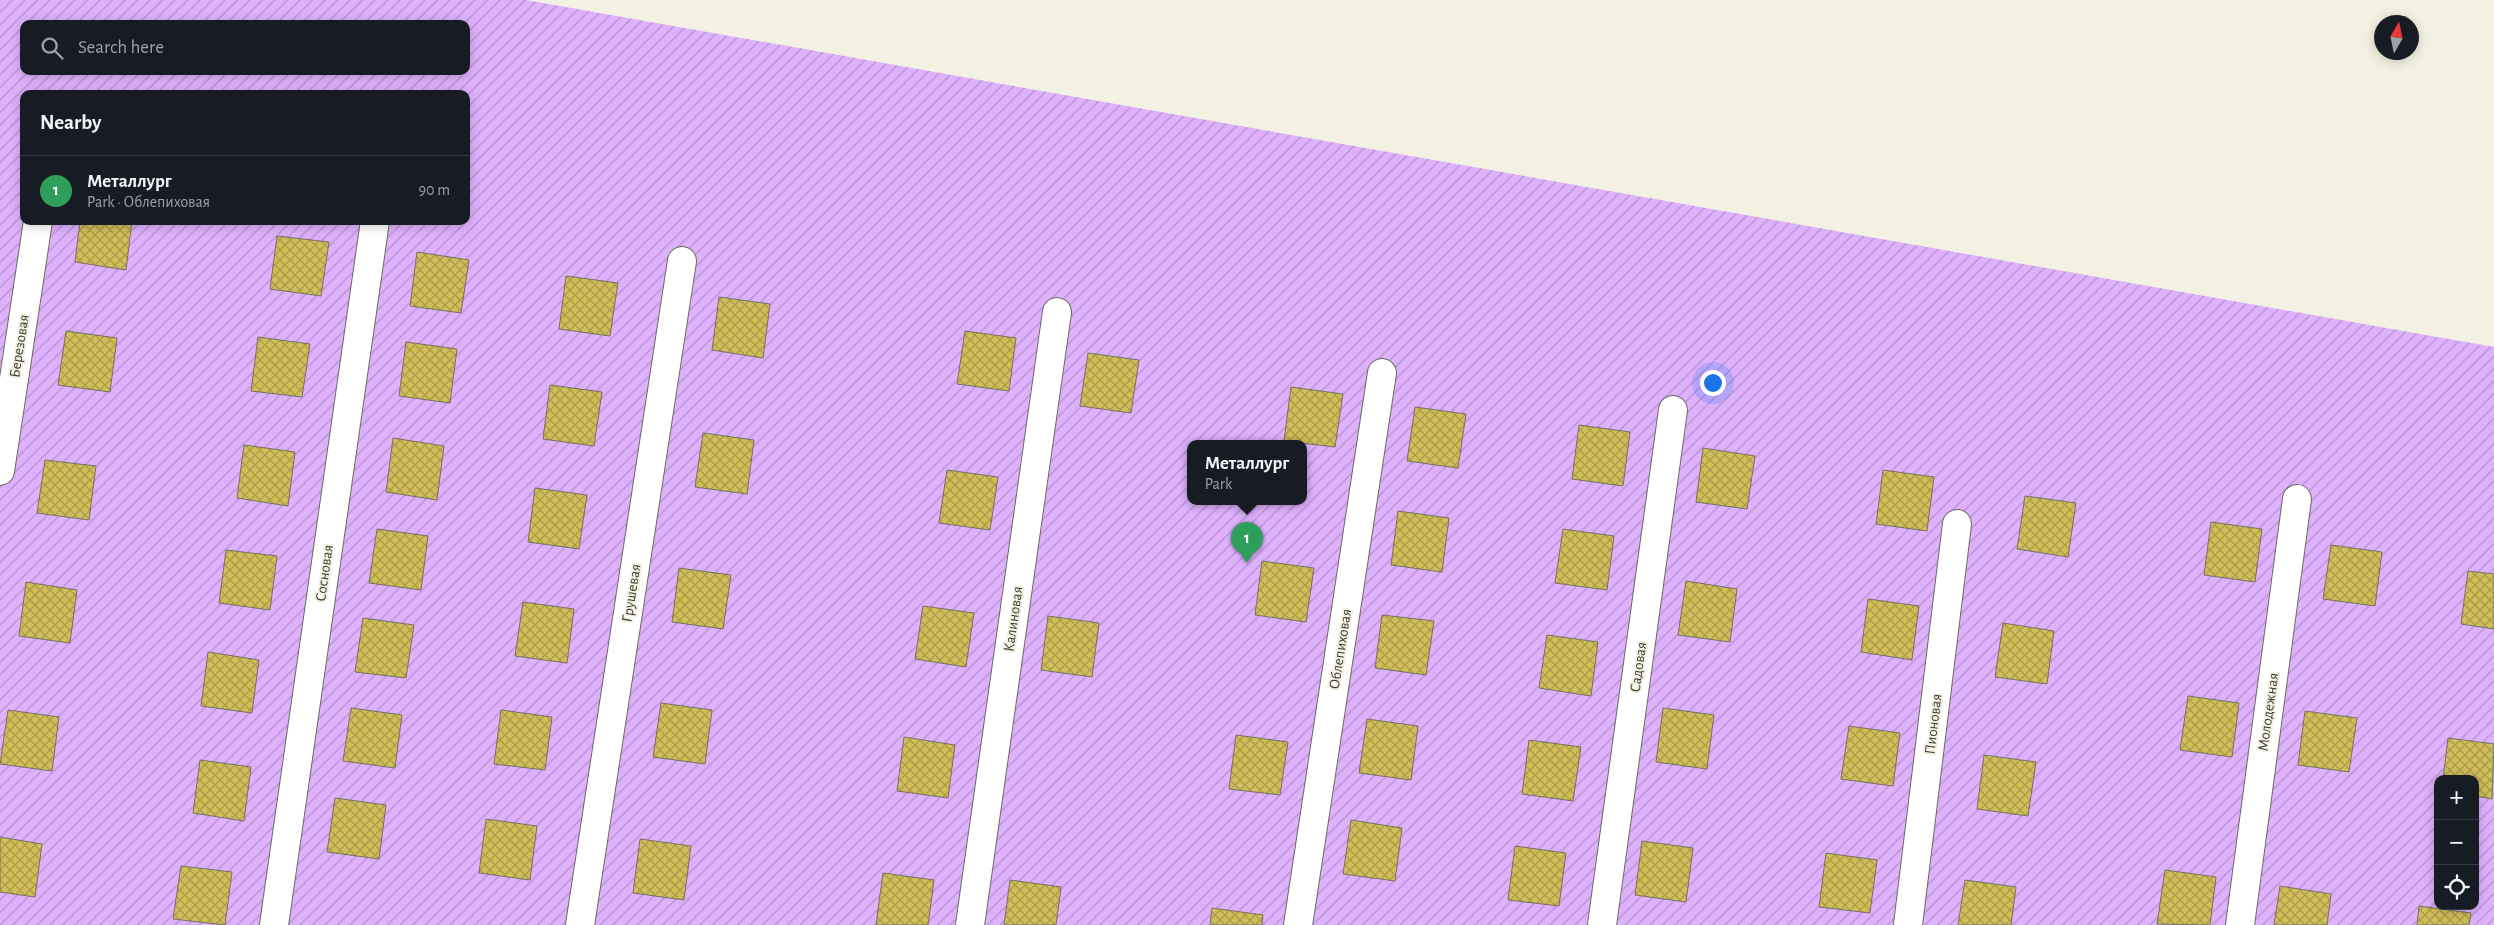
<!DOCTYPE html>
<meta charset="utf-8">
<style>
:root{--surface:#171b24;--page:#20242c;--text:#f1f3f6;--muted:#9ea1a6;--line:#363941;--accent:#bb9bd1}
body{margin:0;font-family:"Alegreya Sans",sans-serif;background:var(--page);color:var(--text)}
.controls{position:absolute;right:15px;bottom:15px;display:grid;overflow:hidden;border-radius:10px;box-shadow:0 2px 12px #0003}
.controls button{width:45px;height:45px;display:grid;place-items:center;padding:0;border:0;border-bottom:1px solid var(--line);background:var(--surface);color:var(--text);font:25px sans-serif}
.compass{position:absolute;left:2374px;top:15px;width:45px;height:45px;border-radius:50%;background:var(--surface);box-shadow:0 2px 12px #0003;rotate:9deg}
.you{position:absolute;left:1712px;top:382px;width:18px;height:18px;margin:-12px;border:4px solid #fff;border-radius:50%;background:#1a73e8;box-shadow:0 0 0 8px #1a73e833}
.badge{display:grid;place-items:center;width:32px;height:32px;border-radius:50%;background:var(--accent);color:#fff;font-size:16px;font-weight:700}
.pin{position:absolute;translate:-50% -41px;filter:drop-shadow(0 1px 2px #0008)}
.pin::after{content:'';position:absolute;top:26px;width:18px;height:15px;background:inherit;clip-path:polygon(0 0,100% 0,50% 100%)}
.popup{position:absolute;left:1187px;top:440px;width:120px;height:65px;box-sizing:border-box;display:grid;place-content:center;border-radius:10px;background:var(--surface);filter:drop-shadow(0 1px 4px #0005);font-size:16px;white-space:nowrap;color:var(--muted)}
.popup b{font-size:19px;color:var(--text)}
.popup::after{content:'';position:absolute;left:50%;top:100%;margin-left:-10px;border:10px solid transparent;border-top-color:var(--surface)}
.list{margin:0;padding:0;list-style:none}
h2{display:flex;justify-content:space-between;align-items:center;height:65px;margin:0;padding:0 20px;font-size:21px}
h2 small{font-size:16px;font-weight:400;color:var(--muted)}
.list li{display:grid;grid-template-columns:32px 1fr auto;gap:15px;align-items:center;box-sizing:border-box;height:70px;padding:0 20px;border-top:1px solid var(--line)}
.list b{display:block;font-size:19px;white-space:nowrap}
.list p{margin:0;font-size:16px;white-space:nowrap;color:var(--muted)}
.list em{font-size:16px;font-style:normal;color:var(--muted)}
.icon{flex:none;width:28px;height:28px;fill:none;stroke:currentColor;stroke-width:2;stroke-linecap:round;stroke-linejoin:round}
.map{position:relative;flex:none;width:2494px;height:925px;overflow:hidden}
.search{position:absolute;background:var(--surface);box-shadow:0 2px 12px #0003;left:20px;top:20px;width:450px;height:55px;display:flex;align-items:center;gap:12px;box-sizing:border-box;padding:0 18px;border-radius:10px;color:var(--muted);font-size:19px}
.panel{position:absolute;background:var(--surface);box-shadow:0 2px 12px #0003;left:20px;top:90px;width:450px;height:135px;border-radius:10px}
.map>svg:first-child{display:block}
.garden{fill:url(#garden-furrows);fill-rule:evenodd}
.building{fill:url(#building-cross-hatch);stroke:#737163}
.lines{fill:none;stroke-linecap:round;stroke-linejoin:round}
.minor-casing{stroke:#6c6a5c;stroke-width:30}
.minor{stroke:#fff;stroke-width:28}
.labels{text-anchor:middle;stroke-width:4;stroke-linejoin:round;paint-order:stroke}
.street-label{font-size:15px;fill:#3b3a34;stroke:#f3f1e1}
</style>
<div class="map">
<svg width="2494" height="925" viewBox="0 0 2494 925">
<defs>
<pattern id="garden-furrows" width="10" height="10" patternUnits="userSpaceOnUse" patternTransform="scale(1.25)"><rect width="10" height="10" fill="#deb1fd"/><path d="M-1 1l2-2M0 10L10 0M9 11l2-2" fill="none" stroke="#b591ce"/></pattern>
<pattern id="building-cross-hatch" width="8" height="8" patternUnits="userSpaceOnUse" patternTransform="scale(1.25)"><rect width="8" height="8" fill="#d0be59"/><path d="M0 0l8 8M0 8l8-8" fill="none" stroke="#aa9b4a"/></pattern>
</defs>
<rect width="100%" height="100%" fill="#f3f1e1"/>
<!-- garden -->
<path class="garden" d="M0 0H526L2494 347V925H0ZM24 24H466V71H24ZM24 94H466V221H24ZM1191 444H1303V502H1191ZM2438 779H2475V906H2438Z"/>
<!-- building -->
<path class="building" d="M80 221H132L126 270 75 262Z
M277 236 329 242 321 296 270 289Z
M417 252 469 260 461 313 410 306Z
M566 276 618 283 610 336 559 329Z
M719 297 770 304 763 358 712 350Z
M66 331 117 338 110 392 58 385Z
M965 331 1016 338 1009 391 957 384Z
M258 337 310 344 302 397 251 391Z
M406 342 457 349 450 403 399 396Z
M1088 353 1139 360 1131 413 1080 406Z
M550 385 602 392 594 446 543 439Z
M1291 387 1343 394 1335 447 1284 441Z
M1415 407 1466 414 1458 468 1407 461Z
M1579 425 1630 432 1623 486 1572 479Z
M703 433 754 440 747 494 695 487Z
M393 438 444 446 437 500 386 492Z
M244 445 295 452 288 506 237 498Z
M1703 448 1755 456 1747 509 1696 502Z
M45 460 96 466 89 520 37 513Z
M947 470 998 477 990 530 939 523Z
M1883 470 1934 477 1927 531 1876 524Z
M535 488 587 495 579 549 528 542Z
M2025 496 2076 503 2068 557 2017 549Z
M1398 511 1449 518 1442 572 1391 565Z
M2211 522 2262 529 2255 582 2204 575Z
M377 529 428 536 421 590 369 583Z
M1563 529 1614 536 1607 590 1555 583Z
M2331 545 2382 552 2375 606 2323 599Z
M226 550 277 556 270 610 219 603Z
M1262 561 1314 568 1306 622 1255 615Z
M679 568 731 575 723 629 672 622Z
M2468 571 2494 574V629L2461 624Z
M1686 581 1737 589 1730 642 1678 635Z
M26 582 77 590 70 643 19 636Z
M1868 599 1919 606 1912 660 1861 652Z
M523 602 574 609 567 663 515 656Z
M923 606 974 613 966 667 915 659Z
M1382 615 1434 621 1426 675 1375 668Z
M1048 616 1099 623 1092 677 1041 670Z
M363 618 414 625 406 678 355 672Z
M2003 623 2054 631 2047 684 1995 677Z
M1547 635 1598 642 1591 696 1539 688Z
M208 652 259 660 252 713 201 706Z
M2188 696 2239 703 2232 757 2180 750Z
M661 703 712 710 705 764 653 757Z
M351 708 402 715 395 768 343 761Z
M1663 708 1714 715 1707 769 1656 762Z
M8 710 59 717 52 771 0 764Z
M501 710 552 717 545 770 494 764Z
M2305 711 2357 718 2349 772 2298 765Z
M1367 719 1418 726 1411 780 1359 773Z
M1849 726 1900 733 1893 786 1841 779Z
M1236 735 1288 742 1280 795 1229 789Z
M904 737 955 745 948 798 897 791Z
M2448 738 2494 744 2492 799 2475 796V779H2443Z
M1529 740 1581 747 1573 801 1522 794Z
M1984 755 2036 762 2028 816 1977 809Z
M200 760 251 767 244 821 193 813Z
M335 798 386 805 379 859 327 852Z
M486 819 537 826 530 880 479 873Z
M1351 820 1402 828 1395 881 1343 874Z
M0 837 42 844 35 897 0 892Z
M640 839 691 846 684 900 633 893Z
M1642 841 1693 848 1686 902 1635 895Z
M1515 846 1566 853 1559 906 1508 900Z
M1826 853 1877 860 1870 913 1819 907Z
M181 866 232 872 225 925 173 919Z
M2165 870 2216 877 2210 925 2157 924Z
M883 873 934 880 928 925H876Z
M1010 880 1061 887 1056 925H1004Z
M1965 880 2016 887 2011 925H1958Z
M2280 886 2331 894 2327 925H2274Z
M2419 906 2471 913 2469 925H2417Z
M1212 908 1263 915 1262 925H1210Z"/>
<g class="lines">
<!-- minor casing -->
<g class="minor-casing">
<path id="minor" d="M0 471 38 221
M274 925 375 221
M580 925 682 261
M970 925 1057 312
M1298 925 1382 373
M1602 925 1673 410
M1908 925 1957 524
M2240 925 2297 499"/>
</g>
<!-- minor -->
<use href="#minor" class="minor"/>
</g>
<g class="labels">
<!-- street labels -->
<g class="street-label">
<text transform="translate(19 346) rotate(-81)" y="5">Березовая</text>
<text transform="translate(324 573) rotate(-82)" y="5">Сосновая</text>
<text transform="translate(631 593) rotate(-81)" y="5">Грушевая</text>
<text transform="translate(1013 619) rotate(-82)" y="5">Калиновая</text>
<text transform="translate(1340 649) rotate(-81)" y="5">Облепиховая</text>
<text transform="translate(1638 667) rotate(-82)" y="5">Садовая</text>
<text transform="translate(2268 712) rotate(-82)" y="5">Молодежная</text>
<text transform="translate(1933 724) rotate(-83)" y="5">Пионовая</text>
</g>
</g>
</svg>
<div class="controls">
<button>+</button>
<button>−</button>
<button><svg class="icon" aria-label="locate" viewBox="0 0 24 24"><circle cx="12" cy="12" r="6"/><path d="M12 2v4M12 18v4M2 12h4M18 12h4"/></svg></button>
</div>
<svg class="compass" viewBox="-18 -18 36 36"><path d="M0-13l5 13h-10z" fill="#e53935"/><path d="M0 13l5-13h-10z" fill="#9ea1a6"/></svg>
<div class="you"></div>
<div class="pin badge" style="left:1247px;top:563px;background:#2e9e5b">1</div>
<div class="popup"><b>Металлург</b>Park</div>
<div class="search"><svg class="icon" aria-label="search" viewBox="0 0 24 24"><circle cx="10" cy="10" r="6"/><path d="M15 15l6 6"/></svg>Search here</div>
<section class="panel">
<h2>Nearby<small></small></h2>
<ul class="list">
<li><span class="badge" style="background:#2e9e5b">1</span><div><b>Металлург</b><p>Park · Облепиховая</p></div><em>90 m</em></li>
</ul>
</section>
</div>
